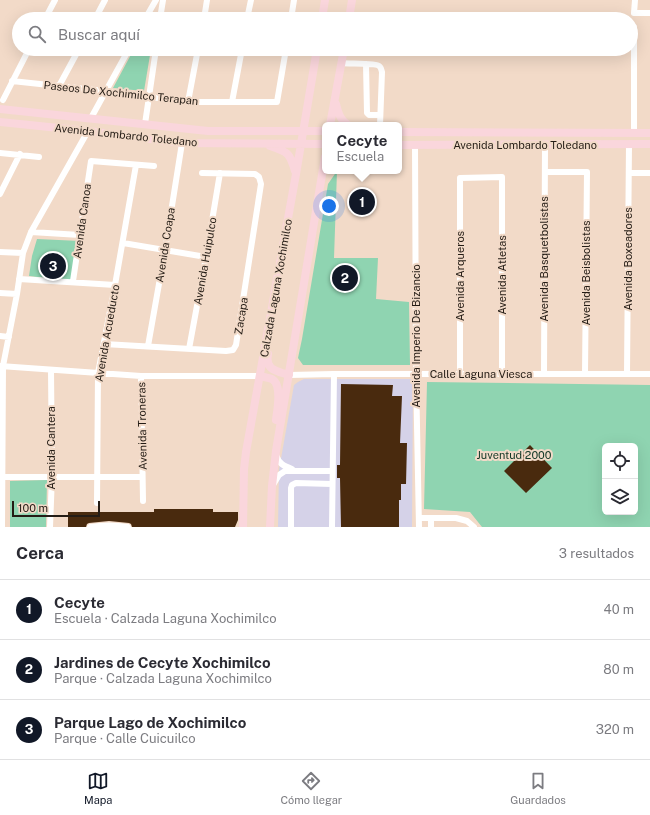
<!DOCTYPE html>
<html lang="es">
<meta charset="utf-8">
<style>
:root{--surface:#fff;--page:#f7f7f7;--text:#2b2b33;--muted:#7c7c81;--line:#e1e1e2;--accent:#111827}
body{margin:0;font-family:"Public Sans",sans-serif;background:var(--page);color:var(--text)}
.controls{position:absolute;right:12px;bottom:12px;display:grid;overflow:hidden;border-radius:6px;box-shadow:0 4px 16px #0002}
.controls button{width:36px;height:36px;display:grid;place-items:center;padding:0;border:0;border-bottom:1px solid var(--line);background:var(--surface);color:var(--text);font:20px sans-serif}
.scale{position:absolute;left:12px;bottom:10px;width:88px;box-sizing:border-box;padding-left:4px;border:2px solid #241c15;border-top:0;font-size:11px;line-height:14px;white-space:nowrap;color:#241c15;-webkit-text-stroke:3px #f2dac8;paint-order:stroke}
.you{position:absolute;left:329px;top:206px;width:14px;height:14px;margin:-10px;border:3px solid #fff;border-radius:50%;background:#1a73e8;box-shadow:0 0 0 6px #1a73e833}
.badge{display:grid;place-items:center;width:26px;height:26px;border-radius:50%;background:var(--accent);color:#fff;font-size:13px;font-weight:700}
.pin{position:absolute;translate:-50% -50%;border:2px solid #fff;box-shadow:0 1px 4px #0006}
.popup{position:absolute;left:322px;top:122px;width:80px;height:52px;box-sizing:border-box;display:grid;place-content:center;border-radius:6px;background:var(--surface);filter:drop-shadow(0 1px 3px #0005);font-size:13px;white-space:nowrap;color:var(--muted)}
.popup b{font-size:15px;color:var(--text)}
.popup::after{content:'';position:absolute;left:50%;top:100%;margin-left:-8px;border:8px solid transparent;border-top-color:var(--surface)}
.list{margin:0;padding:0;list-style:none}
h2{display:flex;justify-content:space-between;align-items:center;height:52px;margin:0;padding:0 16px;font-size:17px}
h2 small{font-size:13px;font-weight:400;color:var(--muted)}
.list li{display:grid;grid-template-columns:26px 1fr auto;gap:12px;align-items:center;box-sizing:border-box;height:60px;padding:0 16px;border-top:1px solid var(--line)}
.list b{display:block;font-size:15px;white-space:nowrap}
.list p{margin:0;font-size:13px;white-space:nowrap;color:var(--muted)}
.list em{font-size:13px;font-style:normal;color:var(--muted)}
.icon{flex:none;width:22px;height:22px;fill:none;stroke:currentColor;stroke-width:2;stroke-linecap:round;stroke-linejoin:round}
.map{position:relative;flex:none;width:650px;height:527px;overflow:hidden}
.search{position:absolute;background:var(--surface);box-shadow:0 4px 16px #0002;left:12px;right:12px;top:12px;height:44px;display:flex;align-items:center;gap:10px;box-sizing:border-box;padding:0 14px;border-radius:22px;color:var(--muted);font-size:15px}
.sheet{height:232px;background:var(--surface)}
nav{display:flex;justify-content:space-around;align-items:center;box-sizing:border-box;height:56px;border-top:1px solid var(--line);background:var(--surface);font-size:11px;color:var(--muted)}
nav a{display:grid;justify-items:center;gap:2px}
nav .on{color:var(--accent)}
.map>svg:first-child{display:block}
.commercial{fill:#d5d2e8}
.green{fill:#8fd4b1;fill-rule:evenodd}
.building{fill:#492a0e}
.lines{fill:none;stroke-linecap:round;stroke-linejoin:round}
.minor{stroke:#fff;stroke-width:6}
.major{stroke:#fad6dc;stroke-width:8}
.labels{text-anchor:middle;stroke-width:4;stroke-linejoin:round;paint-order:stroke}
.street-label{font-size:11px;fill:#241c15;stroke:#f2dac8}
.park-label{font-size:11px;fill:#113726;stroke:#f2dac8}
</style>
<div class="map">
<svg width="650" height="527" viewBox="0 0 650 527">
<rect width="100%" height="100%" fill="#f2dac8"/>
<!-- commercial -->
<path class="commercial" d="M304 379H413L412 527H278L279 470 294 385 298 382Z"/>
<!-- green -->
<path class="green" d="M134 49H151L144 91 113 88Z
M337 171 334 258H378L376 299 409 302 410 365H303L298 358 302 339 328 184Z
M37 239 80 241 73 281 29 276 32 256Z
M427 382 650 385V527H482L470 512 424 509ZM605 446H635V512H605Z
M47 480 46 527H10V481Z"/>
<!-- building -->
<path class="building" d="M341 384 393 385 392 396H402L400 443H407L406 484H401V500H399V527H341L340 478H337V465H340Z
M530 445 552 468 526 493 504 471Z
M154 509H213V512H238V520L235 527H132L131 524 129 523 109 521 89 523 87 524 86 527H68V512H154Z"/>
<g class="lines">
<!-- minor -->
<path class="minor" d="M635 0 634 13H650
M45 19 55 0
M95 19 105 0
M145 19 156 0
M160 19 163 0
M204 19 207 0
M247 19 251 0
M291 19 294 0
M341 63C348 64 376 63 379 66 381 67 381 69 382 72L380 125
M366 64 367 113 369 115H380
M12 81 105 91 188 102H277L286 49
M59 86 79 49
M3 100 29 49
M188 102 198 49
M232 102 242 49
M91 118 129 49
M145 124 156 49
M634 133V27
M415 145 416 374 419 527
M0 153 39 157
M545 172H587L585 374
M629 173H650
M0 194 20 154
M31 232 80 235
M123 243 206 257
M0 252 23 253
M19 279 115 285
M73 281 91 161 154 166
M0 293 17 294
M0 336 9 337
M104 344 226 351 233 350 236 345 261 184 259 177 255 174 202 173
M148 346 165 250 182 143
M189 349 206 257 220 173
M0 366 141 376H260
M460 374V178L502 177V374
M544 374 545 145
M627 374 629 144
M289 375 334 374H650
M141 376 143 501
M276 455C279 464 284 466 292 469
M0 477H142
M273 485 279 475 285 471H332
M97 503 98 373 115 285 136 165
M419 518H456L467 521 474 527
M431 518V527
M2 527 3 366 17 294 23 253 31 232 88 131
M50 527 52 476 51 370
M90 527C102 525 116 525 128 527
M291 527V488L292 485 296 483 332 484
M332 527 334 374"/>
<!-- major -->
<path class="major" d="M322 19 325 0
M349 19 352 0
M336 104C338 112 340 120 348 125
M0 109 208 131H325
M0 122 88 131 182 143 325 144
M330 125 344 49
M399 132 650 133
M399 145 650 144
M270 146C288 152 290 153 295 171
M268 354C265 370 276 371 289 375
M260 376C264 377 269 378 272 379 283 385 277 410 276 420
M243 527 244 469 246 452 296 174 317 49
M270 527 272 486 276 451 325 157"/>
</g>
<g class="labels">
<!-- street labels -->
<g class="street-label">
<text transform="translate(121 93) rotate(6)" y="4">Paseos De Xochimilco Terapan</text>
<text transform="translate(126 135) rotate(6)" y="4">Avenida Lombardo Toledano</text>
<text x="525" y="149">Avenida Lombardo Toledano</text>
<text transform="translate(82 221) rotate(-82)" y="4">Avenida Canoa</text>
<text transform="translate(165 245) rotate(-81)" y="4">Avenida Coapa</text>
<text transform="translate(544 259) rotate(-90)" y="4">Avenida Basquetbolistas</text>
<text transform="translate(628 259) rotate(-90)" y="4">Avenida Boxeadores</text>
<text transform="translate(205 261) rotate(-80)" y="4">Avenida Huipulco</text>
<text transform="translate(586 273) rotate(-90)" y="4">Avenida Beisbolistas</text>
<text transform="translate(502 275) rotate(-90)" y="4">Avenida Atletas</text>
<text transform="translate(460 276) rotate(-90)" y="4">Avenida Arqueros</text>
<text transform="translate(276 288) rotate(-80)" y="4">Calzada Laguna Xochimilco</text>
<text transform="translate(241 316) rotate(-81)" y="4">Zacapa</text>
<text transform="translate(107 333) rotate(-80)" y="4">Avenida Acueducto</text>
<text transform="translate(416 336) rotate(-90)" y="4">Avenida Imperio De Bizancio</text>
<text x="481" y="378">Calle Laguna Viesca</text>
<text transform="translate(142 426) rotate(-91)" y="4">Avenida Troneras</text>
<text transform="translate(51 448) rotate(-90)" y="4">Avenida Cantera</text>
</g>
<!-- park labels -->
<g class="park-label">
<text x="514" y="459">Juventud 2000</text>
</g>
</g>
</svg>
<div class="controls">
<button><svg class="icon" aria-label="locate" viewBox="0 0 24 24"><circle cx="12" cy="12" r="6"/><path d="M12 2v4M12 18v4M2 12h4M18 12h4"/></svg></button>
<button><svg class="icon" aria-label="layers" viewBox="0 0 24 24"><path d="M12 4l9 5-9 5-9-5zM3 14l9 5 9-5"/></svg></button>
</div>
<div class="scale">100 m</div>
<div class="you"></div>
<div class="pin badge" style="left:362px;top:202px">1</div>
<div class="popup"><b>Cecyte</b>Escuela</div>
<div class="pin badge" style="left:345px;top:278px">2</div>
<div class="pin badge" style="left:53px;top:266px">3</div>
<div class="search"><svg class="icon" aria-label="search" viewBox="0 0 24 24"><circle cx="10" cy="10" r="6"/><path d="M15 15l6 6"/></svg>Buscar aquí</div>
</div>
<section class="sheet">
<h2>Cerca<small>3 resultados</small></h2>
<ul class="list">
<li><span class="badge">1</span><div><b>Cecyte</b><p>Escuela · Calzada Laguna Xochimilco</p></div><em>40 m</em></li>
<li><span class="badge">2</span><div><b>Jardines de Cecyte Xochimilco</b><p>Parque · Calzada Laguna Xochimilco</p></div><em>80 m</em></li>
<li><span class="badge">3</span><div><b>Parque Lago de Xochimilco</b><p>Parque · Calle Cuicuilco</p></div><em>320 m</em></li>
</ul>
</section>
<nav>
<a class="on"><svg class="icon" aria-label="map" viewBox="0 0 24 24"><path d="M3 6l6-2 6 2 6-2v14l-6 2-6-2-6 2zM9 4v14M15 6v14"/></svg>Mapa</a>
<a><svg class="icon" aria-label="directions" viewBox="0 0 24 24"><path d="M12 3l9 9-9 9-9-9zM9 14v-3h6M13 9l2 2-2 2"/></svg>Cómo llegar</a>
<a><svg class="icon" aria-label="saved" viewBox="0 0 24 24"><path d="M7 4h10v16l-5-4-5 4z"/></svg>Guardados</a>
</nav>
